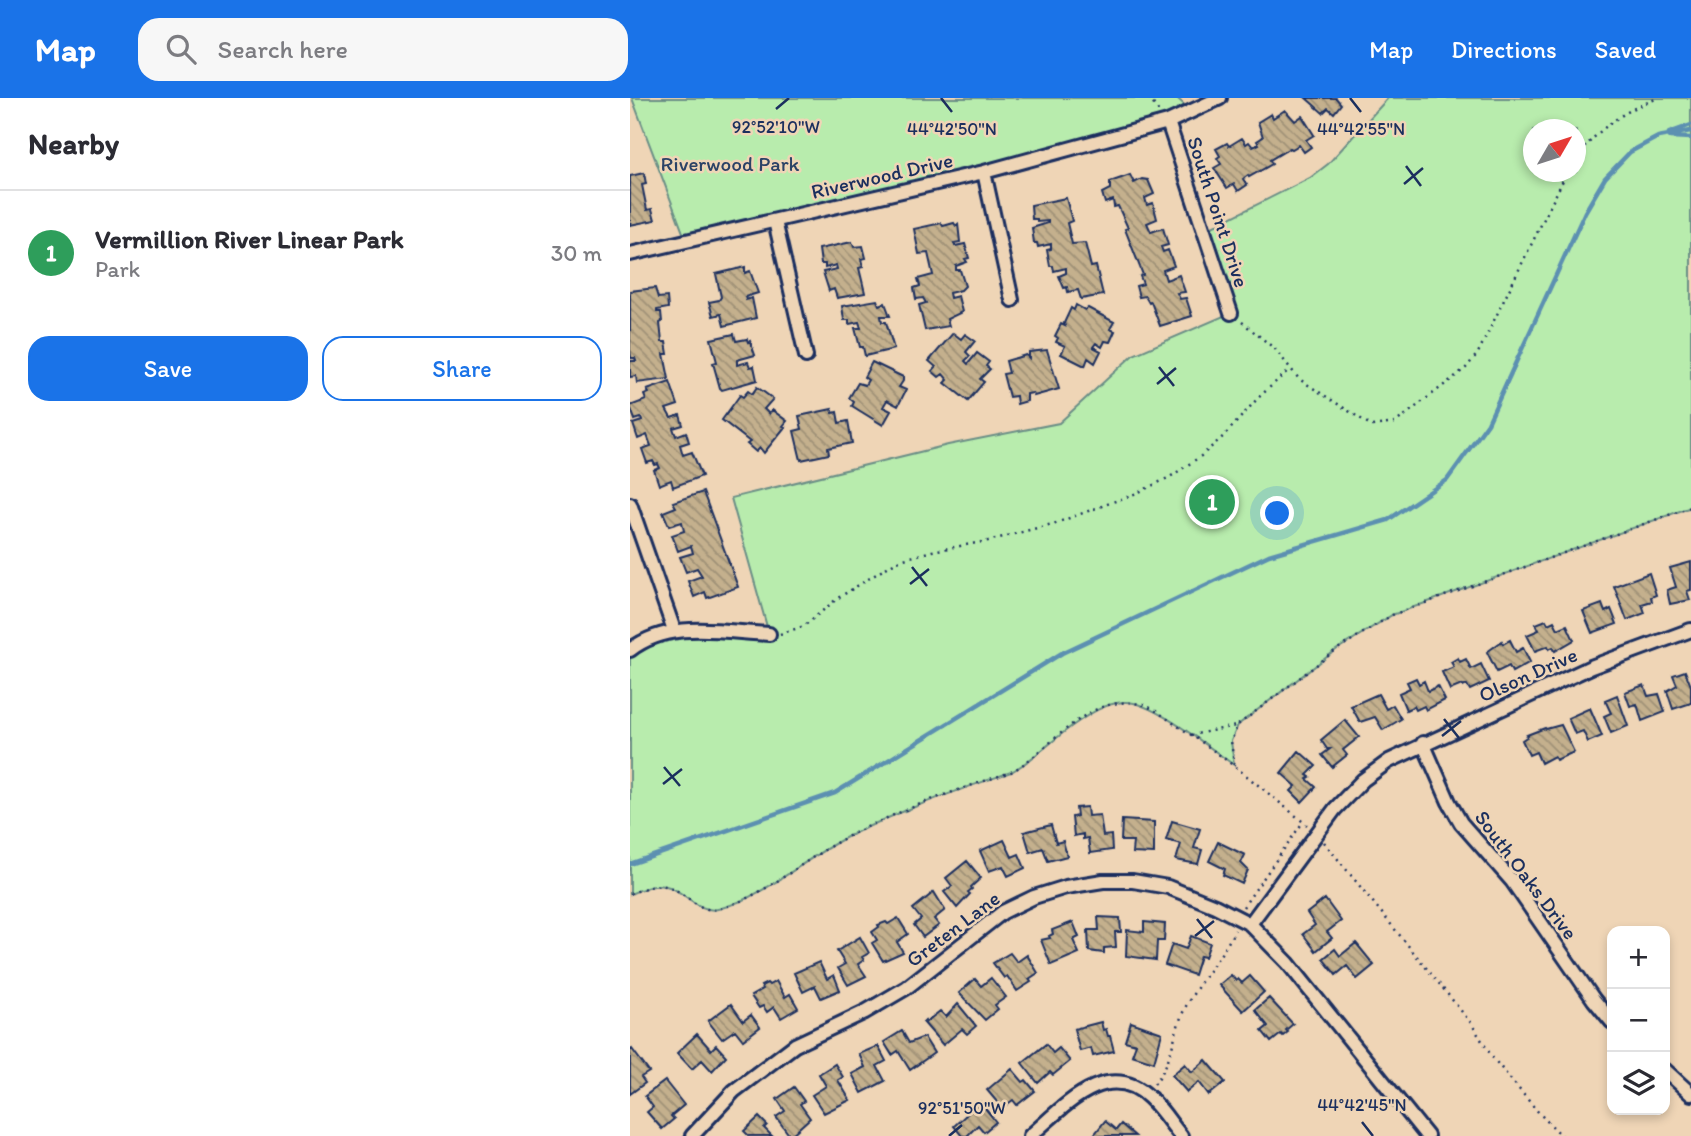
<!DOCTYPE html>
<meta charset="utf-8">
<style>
:root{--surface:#fff;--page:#f7f7f7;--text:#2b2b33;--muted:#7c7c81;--line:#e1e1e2;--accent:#1a73e8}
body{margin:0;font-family:Itim,sans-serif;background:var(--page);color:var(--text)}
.controls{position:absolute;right:21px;bottom:21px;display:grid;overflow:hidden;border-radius:14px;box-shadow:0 4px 10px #0003}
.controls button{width:63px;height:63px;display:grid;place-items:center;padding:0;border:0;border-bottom:2px solid var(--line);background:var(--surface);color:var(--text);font:35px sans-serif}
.compass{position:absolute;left:893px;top:21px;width:63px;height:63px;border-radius:50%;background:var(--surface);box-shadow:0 4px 10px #0003;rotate:51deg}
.you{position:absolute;left:648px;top:416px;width:24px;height:24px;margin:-18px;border:5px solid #fff;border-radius:50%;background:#1a73e8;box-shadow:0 0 0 10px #1a73e833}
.badge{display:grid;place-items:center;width:46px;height:46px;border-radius:50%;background:var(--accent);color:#fff;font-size:23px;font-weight:700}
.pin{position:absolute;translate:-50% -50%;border:4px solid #fff;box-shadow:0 2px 7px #0006}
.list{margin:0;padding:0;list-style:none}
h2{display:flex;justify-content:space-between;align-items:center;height:91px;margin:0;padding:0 28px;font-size:30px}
h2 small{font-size:23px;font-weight:400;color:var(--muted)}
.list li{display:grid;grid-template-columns:46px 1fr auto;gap:21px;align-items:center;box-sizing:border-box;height:126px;padding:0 28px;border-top:2px solid var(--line)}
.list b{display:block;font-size:26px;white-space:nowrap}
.list p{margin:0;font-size:23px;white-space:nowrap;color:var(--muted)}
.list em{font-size:23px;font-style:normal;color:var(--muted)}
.actions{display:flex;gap:14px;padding:21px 28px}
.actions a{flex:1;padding:16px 0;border:2px solid var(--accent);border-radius:21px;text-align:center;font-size:24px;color:var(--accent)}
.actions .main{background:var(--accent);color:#fff}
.icon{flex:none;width:38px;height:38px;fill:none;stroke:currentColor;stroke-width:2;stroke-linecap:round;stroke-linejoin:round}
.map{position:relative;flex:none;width:1061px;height:1038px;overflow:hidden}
header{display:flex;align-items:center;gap:42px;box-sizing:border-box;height:98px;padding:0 35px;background:var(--accent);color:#fff}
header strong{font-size:33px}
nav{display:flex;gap:38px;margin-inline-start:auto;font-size:24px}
.search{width:490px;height:63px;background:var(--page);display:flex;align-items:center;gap:18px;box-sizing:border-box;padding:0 24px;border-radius:21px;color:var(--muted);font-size:26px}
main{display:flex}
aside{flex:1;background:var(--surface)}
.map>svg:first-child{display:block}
.green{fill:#b8ecad;stroke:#6a8e86;stroke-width:2;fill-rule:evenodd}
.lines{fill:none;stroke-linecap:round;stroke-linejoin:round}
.stream{stroke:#5c90b1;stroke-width:4.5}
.building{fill:url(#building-back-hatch);stroke:#1b2f5e;stroke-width:2}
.street-casing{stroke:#1b2f5e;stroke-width:18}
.path{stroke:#1b2f5e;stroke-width:2.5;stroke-dasharray:2 5;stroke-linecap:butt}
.street{stroke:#efd5b6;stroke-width:12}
.ticks{fill:none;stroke:#1b2f5e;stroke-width:2.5}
.labels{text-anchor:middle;stroke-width:5;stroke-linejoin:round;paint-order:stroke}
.park-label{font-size:21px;fill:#2b4266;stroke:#efd5b6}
.street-label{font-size:21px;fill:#1b2f5e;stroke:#efd5b6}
.ticks-label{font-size:18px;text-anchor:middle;fill:#1b2f5e;stroke:#efd5b6;stroke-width:5;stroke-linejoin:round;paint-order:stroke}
</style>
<header>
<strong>Map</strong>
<div class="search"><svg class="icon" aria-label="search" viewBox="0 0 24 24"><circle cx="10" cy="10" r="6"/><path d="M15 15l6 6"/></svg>Search here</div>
<nav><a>Map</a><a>Directions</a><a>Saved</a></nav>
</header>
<main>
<aside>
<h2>Nearby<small></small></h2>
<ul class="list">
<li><span class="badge" style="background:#2e9e5b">1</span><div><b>Vermillion River Linear Park</b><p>Park</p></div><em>30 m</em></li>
</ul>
<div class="actions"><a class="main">Save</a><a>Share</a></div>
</aside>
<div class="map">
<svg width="1061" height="1038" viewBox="0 0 1061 1038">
<defs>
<pattern id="building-back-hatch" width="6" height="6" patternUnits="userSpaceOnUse" patternTransform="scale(1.75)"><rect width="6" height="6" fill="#c4b08d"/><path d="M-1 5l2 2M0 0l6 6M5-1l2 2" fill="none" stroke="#9e9076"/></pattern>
</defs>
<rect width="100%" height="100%" fill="#efd5b6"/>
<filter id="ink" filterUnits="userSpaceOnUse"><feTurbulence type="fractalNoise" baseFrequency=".0143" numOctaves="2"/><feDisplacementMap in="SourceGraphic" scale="14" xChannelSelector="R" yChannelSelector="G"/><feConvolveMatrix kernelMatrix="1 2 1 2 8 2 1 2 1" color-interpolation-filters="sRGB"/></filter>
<g filter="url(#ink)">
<!-- green -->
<path class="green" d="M2 0H547L562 14 57 145Z
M758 0H1061V409L762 517 706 552 608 627 601 643 604 667C581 651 521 602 494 604 476 605 459 616 445 626 423 641 405 661 381 674 324 694 267 713 213 741 172 763 134 799 88 811 69 816 54 792 36 788 23 786 12 791 0 796V552L30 535 139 536 101 400 318 347 429 325 503 257 601 215 574 133 680 80 698 66ZM904 32H946V74H904Z"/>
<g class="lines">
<!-- stream -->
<path class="stream" d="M1039 35 1061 27
M1040 39 1061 40
M0 766 205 695 432 555 639 457 758 422 817 382 858 325 955 114 975 80 1000 54 1028 39 1061 33"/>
</g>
<!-- building -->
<path class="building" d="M676 0H706L711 6 704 15 698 10 693 15Z
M655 12 665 23 672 18 684 37 676 42 681 49 674 54 669 47 662 51 660 50 640 62 642 66 619 79 618 77 613 81 617 87 608 93 604 86 597 90 584 70 591 66 587 60 590 58 586 51 597 45 599 48 612 40 616 46 619 44 623 49 629 46 627 43 633 39 628 24 641 16 643 20Z
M14 75 16 86 12 87 17 112 22 111 25 122 0 127V78Z
M500 77 504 85 512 81 518 82 524 96 515 100 517 107 523 105 527 121 517 125 521 134 533 130 538 147 531 149 533 154 538 152 544 168 533 172 536 182 549 177 555 194 547 195 550 201 556 200 562 218 530 228 521 204 519 205 515 198 509 199 506 188 513 186 510 178 513 177 495 131 498 130 488 108 484 109 483 102 475 105 472 95 480 91V84Z
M436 100 442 123 437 125 442 146 455 145 461 169 466 168 473 197 451 201 448 192 438 194 437 189 434 190 429 178 436 175V170L424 173 423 168H420L417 152 421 151V146L408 149 407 145H404L402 130 418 125V123L407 124V121H402L401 107Z
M311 125 313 128 324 125 326 128 328 126 330 144 324 145 325 148 335 146 339 160 335 161 337 164 326 168V172H330L335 188 331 192 319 195 320 200 328 198 332 214 317 221 319 228 295 232 289 207 296 205 293 200 286 201 284 190 290 188 288 181 303 177 298 155 289 156 284 131Z
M222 144 224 149 233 148 236 160 231 161 233 169 229 170 235 195 207 200 204 191 199 193 193 174 207 171 206 167 195 170V166H191L189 151Z
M115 169V175L120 173 128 195 115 199 116 202 122 200 126 220 94 228 91 216 83 218 79 204 89 202 91 199 86 176Z
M25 190 28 200 37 199 38 210 27 212V214H31L32 224 30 225 32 244H36L38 256H34L39 281 7 285 6 278 0 279V263H6L5 260H1L0 253V193Z
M247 202 249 207 255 205 260 218H251L252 224H256L264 251 235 258 233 249H230L225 230H231L229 224 219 226V222H214L212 208Z
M446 207 455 212 458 210 484 224 480 231 485 233 480 244 475 243 472 249 466 245 463 249 471 253 465 265 458 260 455 268 431 256 435 248 426 244 428 240 425 238 431 226 435 228 434 225 441 210 444 212Z
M323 235 331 241 335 236 345 243 336 254 340 258 335 263 338 266 347 255 359 264 356 268 360 271 350 281 354 284 338 303 315 285 318 282 313 276 309 279 302 273 306 269 299 263Z
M104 236 106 243 117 241 118 244 120 243 125 257 107 262V267L118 264 120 269 124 268 127 282 92 292 90 290 83 265 87 264 81 241Z
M417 252 429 291 404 298 403 295 397 296V303L387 306 386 298 379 299 373 276 379 275 376 263 396 257 399 260V254Z
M242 264 273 279V283L269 289 276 292 268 308 257 302 253 309 261 313 253 327 222 308 224 304 219 300 228 285 235 287 238 282 234 279Z
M40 284 48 307 36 311 41 320 50 317 53 327 43 330 46 338 56 334 59 344 50 347 53 357 62 354 72 378 43 389 41 382 29 387 24 372 30 370 28 366 25 367 23 363 17 365 12 351 21 348 17 337 8 341 3 326 12 323 11 320 5 322 0 308 16 302 14 297 19 295 17 292Z
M127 289 143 301 134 311 139 316 142 312 157 323 153 328 155 329 134 355 130 350 126 354 117 346 120 344 92 322 110 297 113 299 118 293 122 296Z
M202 311 203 315 207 314 209 325 218 323 222 345 198 350 199 356 171 362 164 333 172 331 169 318Z
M73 394 108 489 77 500 75 494 64 499 58 483 72 478 67 470 56 474 50 459 63 455 61 448 48 453 42 437 54 433 52 424 39 428 33 414 46 409 43 404Z
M1061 464V492L1057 493 1060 502 1040 506 1037 492 1046 489 1040 470Z
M1019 475 1026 497 1021 499 1022 503 1012 506 1015 515 997 522 984 488Z
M972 506 975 514 981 511 987 526 962 535 953 513Z
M916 522 918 526 924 523 928 531 937 527 944 542 925 553 923 549 919 551 918 548 905 553 897 537 909 532 906 526Z
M880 542 886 554 893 550 900 564 882 574 879 568 867 574 857 554 872 543 873 546Z
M828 560 830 564 836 561 841 571 851 566 859 583 840 592 837 587 833 589 832 587 820 592 812 574 824 569 821 564Z
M1055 573 1061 588V605L1043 611 1037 593 1047 587 1043 577Z
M786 580 789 586 794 583 798 593 808 588 815 602 796 612 794 608 786 612 784 608 776 612 769 595 780 590 777 584Z
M1014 587 1018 598 1029 596 1035 614 1012 623 1007 606 1000 608 995 594Z
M748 596 756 611 763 607 771 621 753 632 745 619 730 624 721 608Z
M987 597 998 628 981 635 974 618 981 615 975 602Z
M960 610 972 638 958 644 953 633 945 636 938 620Z
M715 622 729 639 713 652 717 657 702 669 692 657 700 651H697L691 642Z
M931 627 944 654 926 662 924 658 911 665 906 654 899 657 892 642 898 638 897 637 915 630 916 631Z
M669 653 686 668 677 677 680 679 677 681 686 689 672 704 661 693 666 688 651 675Z
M457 709 458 718 470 717 473 738 481 737 482 752 460 755 458 740 453 741V736L444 738 442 719 447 718 446 710Z
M492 722 524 724V756L502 755 503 743H491Z
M542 723 570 731 564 750 572 752 568 766 546 762 551 746 536 742Z
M421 727 426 745 433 743 437 758 418 763 413 750 400 754 394 734Z
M374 742 382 759 389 756 395 770 378 778 373 768 359 773 350 753Z
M588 744 615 757 611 765 618 772 612 786 593 777 595 771 579 763Z
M337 763 351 780 341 789 342 791 338 794 340 796 327 810 314 794 322 788 316 780Z
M304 794 315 812 304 821 309 827 293 839 284 827 291 821 283 811Z
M695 801 711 823 697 834 702 840 686 853 673 836 685 827 677 815Z
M468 819 490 820 491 834H485L486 849 474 850V855L459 853 458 832H469Z
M268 820 278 836 267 844 273 854 253 863 242 845 247 842 242 834 249 829 248 827 256 824 258 826Z
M443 824 449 839 443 842 449 855 421 867 411 842 420 840 419 838 423 836 422 832Z
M514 824 535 826 534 843H527L526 862 496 858 497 832 514 834Z
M561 838 580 845 575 859 570 858 564 877 535 867 542 846 556 851Z
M230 839 239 855 232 859 234 862 228 866 236 878 218 887 208 870 215 866 207 853Z
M726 845 744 867 727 881 717 868 706 877 693 861 705 851 710 858Z
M380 855 387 864 397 857 408 875 399 881 401 884 387 893 377 878 374 880 363 865Z
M189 864 197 881 204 877 210 892 191 900 185 888 173 894 164 875Z
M601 877 606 883 608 881 612 885 620 878 634 894 613 913 589 887Z
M361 880 376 899 365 907 368 911 355 922 329 895 345 881 351 888Z
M146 883 155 899 160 896 168 910 151 920 144 909 137 914 133 908 129 910 121 898 133 891 131 888 137 885 139 887Z
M639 900 663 926 656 932 658 934 653 938 651 936 641 944 632 933 638 928 625 912Z
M101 906 113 923 121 917 130 929 113 942 105 932 92 941 78 923Z
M328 906 346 928 337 936 332 931 313 947 293 924 295 922 296 924 310 913 316 919Z
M471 924 473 932 476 931 478 938H480L484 953 463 958 461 950 450 953 444 931Z
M501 924 532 935 524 964 502 957 506 946 495 943Z
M272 933 279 945 294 939 304 955 280 972 268 953 262 957 254 944Z
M67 936 81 952 86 947 96 958 82 973 72 962 62 971 47 955Z
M416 946 423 955 429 950 440 963 423 977 420 974 408 985 392 965Z
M248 948 256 963 247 968 255 983 232 995 222 976 235 969 229 956Z
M2 951 19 974 11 979 15 985 0 996V953Z
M576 962 595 984 579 997 569 984 557 994 542 977 555 966 562 974Z
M205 966 213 979 208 982 220 1002 194 1015 182 997 196 988 189 976Z
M382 971 393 984 396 982 405 993 387 1007 383 1002 372 1010 357 992Z
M35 983 54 1007 41 1018 44 1021 32 1031 17 1014 23 1009 15 998Z
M164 989 174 1003 170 1006 180 1020 160 1038 146 1019 155 1013 147 1001Z
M350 1004 366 1024 354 1034 348 1027 337 1038H332L324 1028Z
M129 1019 137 1027 134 1030 142 1038H119L114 1033Z
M475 1023 486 1032 491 1026 505 1038H463Z"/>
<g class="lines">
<!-- street casing -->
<g class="street-casing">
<path id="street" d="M538 24 601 215
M354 74 382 202
M145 123 176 258
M0 156 354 74 538 24 590 0
M0 406 44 532
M0 552C41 521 92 534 139 536
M793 645 819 704 831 725 882 783 964 902 982 924
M620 826 705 711 733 682 759 663 961 569 1061 532
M1035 972 1061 996
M62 1038 104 993 165 947 235 914 276 890 373 814 404 799 436 789 473 783H503L538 789 585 808 620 826 658 865 797 1038
M400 1038C432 1011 477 958 520 1000 532 1011 541 1026 551 1038"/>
</g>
<!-- path -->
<path class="path" d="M519 0 529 14
M946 61C966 32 995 11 1029 0
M612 224 645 251 669 281 742 328 765 325 836 270 848 255 937 74
M150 536 174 528 208 500 267 463 302 453 358 443 426 425 507 395 540 379 571 358 595 337 628 300 660 271
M561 637 606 628
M604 667 601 643 608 627 706 552 762 517 1061 409
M694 744 841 925 862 959 909 1015 932 1038
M0 796C12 791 23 786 36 788 54 792 69 816 88 811 134 799 172 763 213 741 266 713 324 693 381 674 413 656 438 622 472 609 486 604 499 603 514 607 525 611 536 620 546 627 592 656 634 692 677 727
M613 809 673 724
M524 986C544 962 542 937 555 910 569 883 591 860 605 832"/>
<!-- street -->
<use href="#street" class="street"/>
</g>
</g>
<!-- ticks -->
<path class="ticks" d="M311 0 322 14M720 0 731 14M146 11 159 0M776 68 791 88M774 86 793 70M529 269 544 288M527 286 546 270M282 469 297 488M280 486 299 471M814 621 829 640M812 638 831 623M34 669 50 688M33 686 52 671M567 821 582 840M565 838 584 823M732 1024 743 1038M319 1038 332 1027"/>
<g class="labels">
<!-- park labels -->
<g class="park-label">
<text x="100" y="73">Riverwood Park</text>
</g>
<!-- street labels -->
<g class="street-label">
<text transform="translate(252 78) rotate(-13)" y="7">Riverwood Drive</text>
<text transform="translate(588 114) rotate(72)" y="7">South Point Drive</text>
<text transform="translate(898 577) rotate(-24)" y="7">Olson Drive</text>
<text transform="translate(896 777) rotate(53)" y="7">South Oaks Drive</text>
<text transform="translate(323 831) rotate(-37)" y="7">Greten Lane</text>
</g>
</g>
<g class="ticks-label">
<text x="146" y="35">92°52'10"W</text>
<text x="322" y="37">44°42'50"N</text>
<text x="731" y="37">44°42'55"N</text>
<text x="732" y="1013">44°42'45"N</text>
<text x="332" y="1016">92°51'50"W</text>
</g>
</svg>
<div class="controls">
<button>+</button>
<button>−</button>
<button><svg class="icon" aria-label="layers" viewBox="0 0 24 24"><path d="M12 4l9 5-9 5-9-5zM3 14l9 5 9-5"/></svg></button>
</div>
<svg class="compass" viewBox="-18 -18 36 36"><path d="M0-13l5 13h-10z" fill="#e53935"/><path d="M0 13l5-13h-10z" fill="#7c7c81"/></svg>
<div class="you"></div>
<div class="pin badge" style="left:582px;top:404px;background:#2e9e5b">1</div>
</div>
</main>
